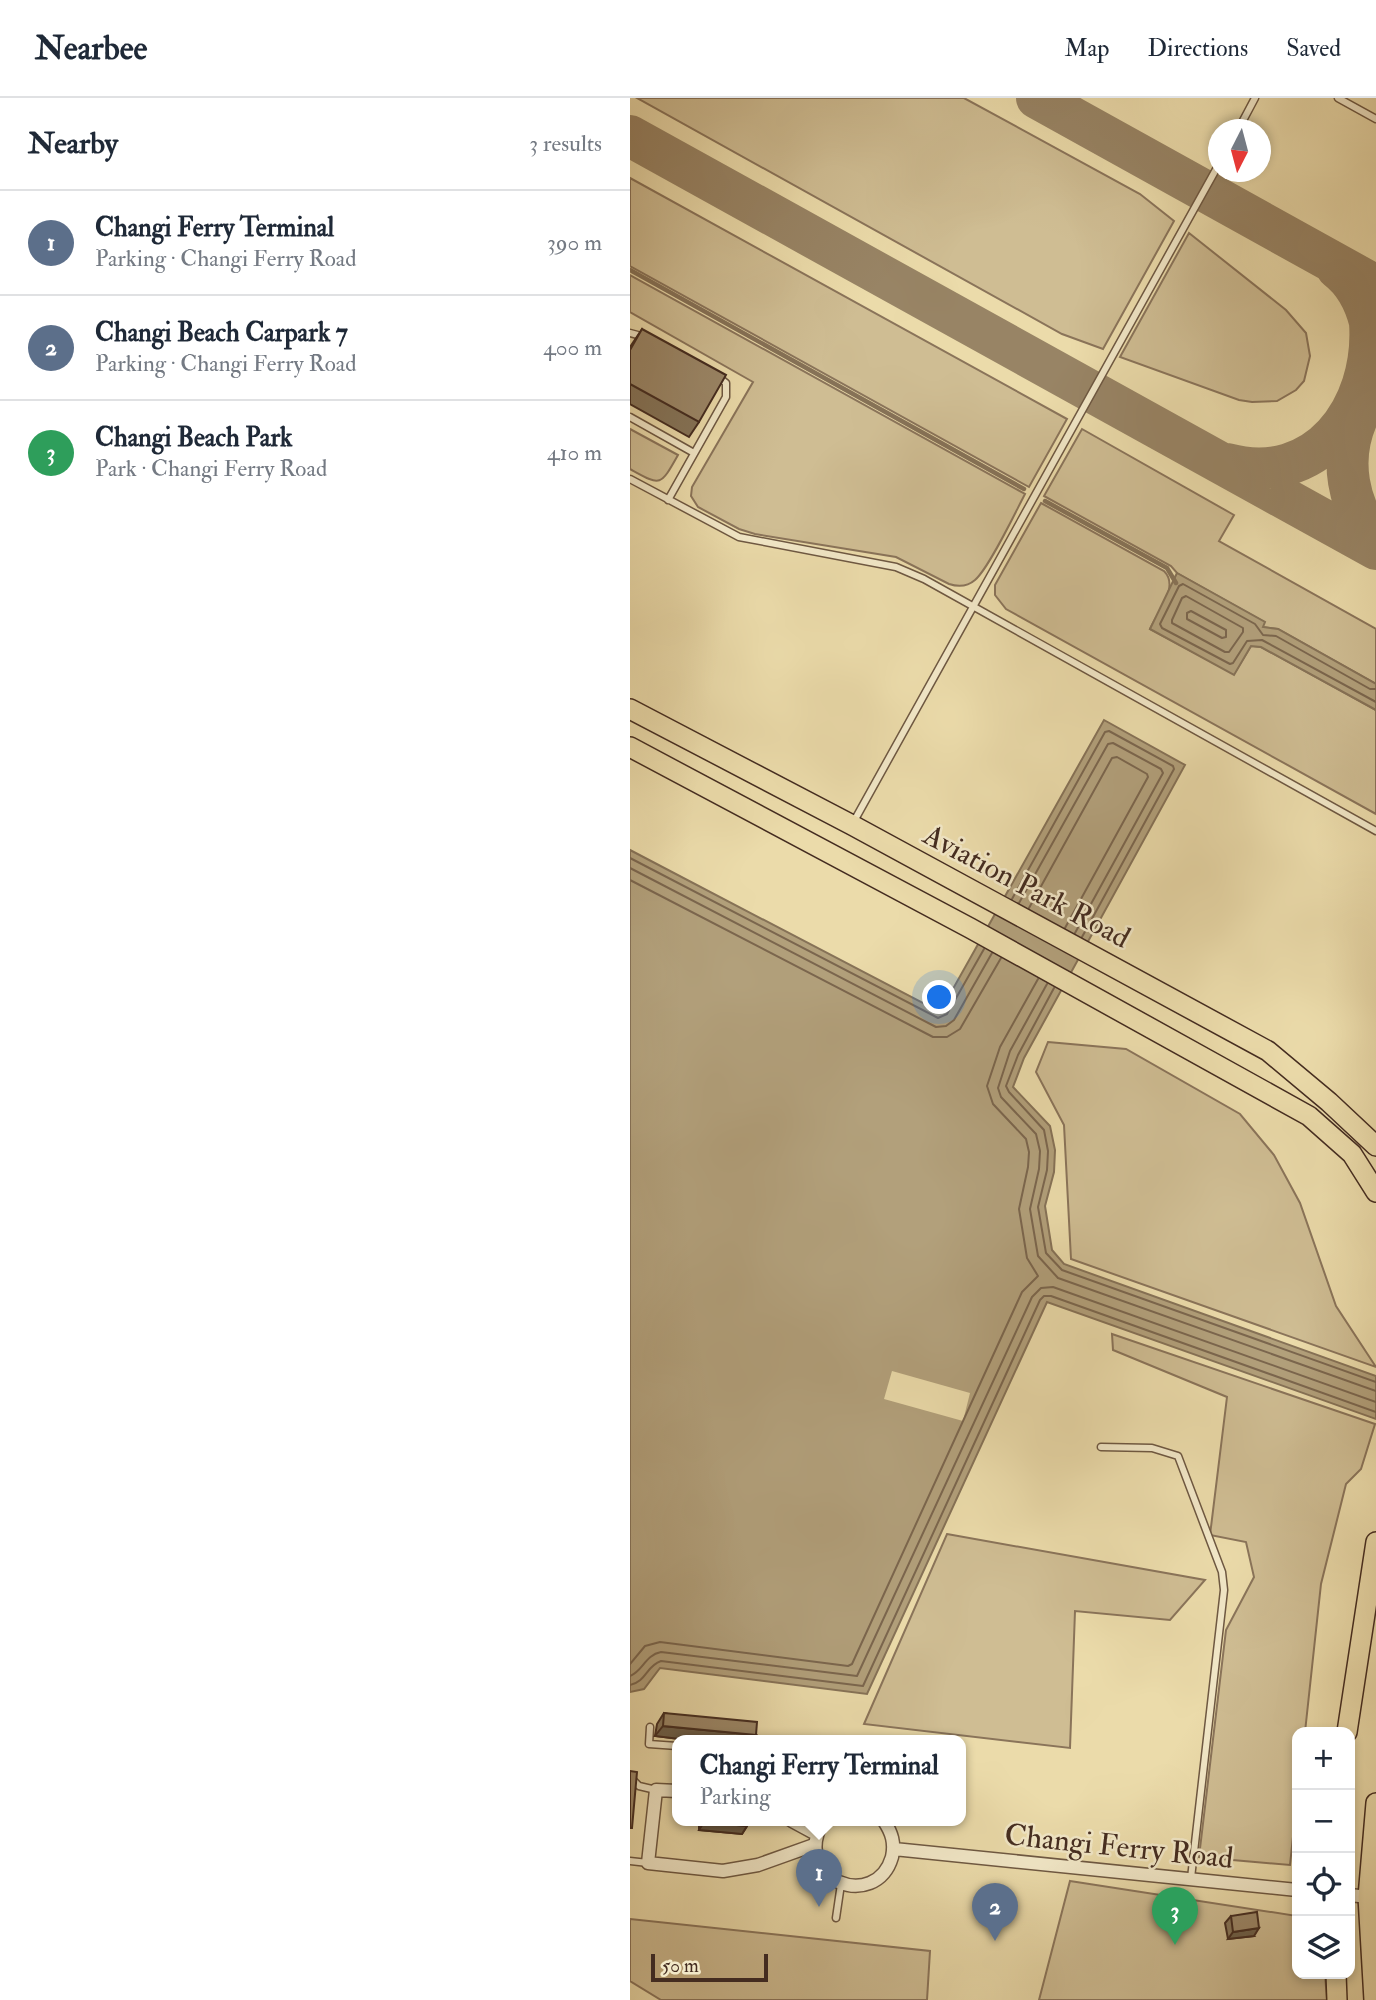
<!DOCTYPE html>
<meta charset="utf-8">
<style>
:root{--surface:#fff;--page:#f2f2f3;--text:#1f2937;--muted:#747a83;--line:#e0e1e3;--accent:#8f2418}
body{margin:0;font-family:"IM FELL Double Pica",serif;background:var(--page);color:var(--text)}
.controls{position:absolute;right:21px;bottom:21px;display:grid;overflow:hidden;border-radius:14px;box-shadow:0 4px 10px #0003}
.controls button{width:63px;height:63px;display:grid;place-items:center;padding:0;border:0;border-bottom:2px solid var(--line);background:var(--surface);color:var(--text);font:35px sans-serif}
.compass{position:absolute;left:578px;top:21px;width:63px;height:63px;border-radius:50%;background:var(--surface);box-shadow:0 4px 10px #0003;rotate:186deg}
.scale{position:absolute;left:21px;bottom:18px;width:117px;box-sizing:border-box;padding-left:7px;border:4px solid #442c20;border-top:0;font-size:19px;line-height:24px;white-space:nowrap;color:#442c20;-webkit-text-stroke:5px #f2e8c8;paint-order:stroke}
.you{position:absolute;left:310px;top:900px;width:24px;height:24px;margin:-18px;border:5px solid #fff;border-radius:50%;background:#1a73e8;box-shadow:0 0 0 10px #1a73e833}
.badge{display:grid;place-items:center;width:46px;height:46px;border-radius:50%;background:var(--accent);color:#fff;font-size:23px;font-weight:700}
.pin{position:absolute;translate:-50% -58px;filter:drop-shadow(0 2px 4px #0008)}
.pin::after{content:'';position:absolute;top:37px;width:24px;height:21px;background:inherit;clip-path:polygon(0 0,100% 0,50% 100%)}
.popup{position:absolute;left:42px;top:1637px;width:294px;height:91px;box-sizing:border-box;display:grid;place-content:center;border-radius:14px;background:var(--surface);filter:drop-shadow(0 2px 5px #0005);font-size:23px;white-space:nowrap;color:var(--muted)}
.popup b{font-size:26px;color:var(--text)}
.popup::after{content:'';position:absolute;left:50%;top:100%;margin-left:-14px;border:14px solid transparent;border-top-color:var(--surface)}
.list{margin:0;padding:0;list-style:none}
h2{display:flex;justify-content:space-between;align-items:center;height:91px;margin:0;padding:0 28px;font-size:30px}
h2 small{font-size:23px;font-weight:400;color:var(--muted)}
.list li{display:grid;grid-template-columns:46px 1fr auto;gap:21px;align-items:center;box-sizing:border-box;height:105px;padding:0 28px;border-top:2px solid var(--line)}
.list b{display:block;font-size:26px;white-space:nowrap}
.list p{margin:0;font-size:23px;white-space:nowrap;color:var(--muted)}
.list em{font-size:23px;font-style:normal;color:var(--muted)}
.icon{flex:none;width:38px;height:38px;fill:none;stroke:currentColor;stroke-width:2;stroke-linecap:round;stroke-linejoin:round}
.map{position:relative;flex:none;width:746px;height:1902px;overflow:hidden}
header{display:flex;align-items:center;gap:42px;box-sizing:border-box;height:98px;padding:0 35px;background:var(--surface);border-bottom:2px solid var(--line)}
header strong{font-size:33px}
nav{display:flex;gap:38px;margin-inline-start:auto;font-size:24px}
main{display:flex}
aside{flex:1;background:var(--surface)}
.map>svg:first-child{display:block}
.green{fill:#cfbd93;stroke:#8a745a;stroke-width:2}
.water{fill:#b2a07b;stroke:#867257;stroke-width:2}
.pier{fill:#ebdbaa}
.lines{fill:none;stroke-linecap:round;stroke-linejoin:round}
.shore{stroke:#7b664e;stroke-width:2}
.stream{stroke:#867257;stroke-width:4.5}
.taxiway{stroke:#988465;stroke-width:42}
.service-casing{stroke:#6e5842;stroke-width:9}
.minor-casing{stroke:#6e5842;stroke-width:15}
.primary-casing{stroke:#442c20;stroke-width:22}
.service{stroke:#f2e8c8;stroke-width:6}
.minor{stroke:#f2e8c8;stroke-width:12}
.primary{stroke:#ebdbaa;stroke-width:19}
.wall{fill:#857459;stroke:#442c20;stroke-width:2}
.shaded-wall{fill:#6c5e49;stroke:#442c20;stroke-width:2}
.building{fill:#9b8768;stroke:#442c20;stroke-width:2}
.labels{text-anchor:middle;stroke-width:5;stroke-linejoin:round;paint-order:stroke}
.street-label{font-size:30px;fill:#442c20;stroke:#f2e8c8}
</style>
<header>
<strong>Nearbee</strong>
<nav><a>Map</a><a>Directions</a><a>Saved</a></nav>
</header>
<main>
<aside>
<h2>Nearby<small>3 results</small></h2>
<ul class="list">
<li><span class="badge" style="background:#5c6f8a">1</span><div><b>Changi Ferry Terminal</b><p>Parking · Changi Ferry Road</p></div><em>390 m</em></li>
<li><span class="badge" style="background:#5c6f8a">2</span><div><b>Changi Beach Carpark 7</b><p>Parking · Changi Ferry Road</p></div><em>400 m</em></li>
<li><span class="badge" style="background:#2e9e5b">3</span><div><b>Changi Beach Park</b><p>Park · Changi Ferry Road</p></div><em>410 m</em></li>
</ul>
</aside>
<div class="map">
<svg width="746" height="1902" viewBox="0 0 746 1902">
<rect width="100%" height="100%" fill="#ebdbaa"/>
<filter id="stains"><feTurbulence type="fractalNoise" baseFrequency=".00286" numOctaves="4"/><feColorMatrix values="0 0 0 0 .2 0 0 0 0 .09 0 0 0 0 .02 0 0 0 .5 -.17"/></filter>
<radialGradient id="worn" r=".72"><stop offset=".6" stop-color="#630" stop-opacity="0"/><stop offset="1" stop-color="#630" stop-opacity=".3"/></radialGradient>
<!-- green -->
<path class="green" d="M7 0H334L510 96 544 123 473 251 432 236Z
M0 80 437 321 399 389 0 168Z
M559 135 656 212 676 235 680 258 674 283 666 292 647 303 622 304 609 302 490 259Z
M0 177 395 396C385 415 359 470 345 482 337 489 328 489 319 486L266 459 125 436 109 431 68 409 61 398 62 389 123 284 0 214Z
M0 331 48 357C30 389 31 388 0 371Z
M452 331 604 417 589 443 746 531V586L648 531 632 529 634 524 547 475 541 468 414 398Z
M411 405 534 473C550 489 527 514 520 531L604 576 621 548 631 549 746 612V716L376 511 365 497V487Z
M418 944 496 951 610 1016 644 1057 670 1105 706 1208 746 1269 441 1161 434 1027 406 974Z
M482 1236 745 1326 731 1371 716 1386 691 1486 675 1634H667V1701L660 1767 569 1759 596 1532 624 1479 616 1444 580 1437 597 1299 483 1252Z
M317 1436 575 1482 540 1522 445 1513 440 1650 234 1626Z
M440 1783 667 1818V1876H695L697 1902H409Z
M0 1821 300 1853 297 1902H31L0 1883Z"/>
<!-- water -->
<path class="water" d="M547 475 635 524 633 529 648 531 746 586V612L631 549 621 548 604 577 520 531Z
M474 622 555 667 394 960 383 989 420 1028 425 1052 424 1074 415 1108 422 1152 434 1166 746 1278V1321L417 1204 237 1596 30 1570 14 1591 0 1594V752L310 914Z"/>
<!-- pier -->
<path class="pier" d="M262 1273 340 1295 333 1323 254 1301Z"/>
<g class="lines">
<!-- shore -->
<path class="shore" d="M556 498 613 530V534L599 554H595L542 525V522L552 500Z
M561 513 596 532V539L592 540 557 521V515Z
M746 591H740L646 538 633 537 625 526 553 486 549 488 530 526 532 530 600 566 603 565 617 543 632 542 746 604
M0 760 308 920 317 916 354 851
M0 770 306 929 316 928 324 922 362 855
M0 782 303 939H317L330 931 371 860
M382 801 475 634 479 633 543 668 544 671 452 839
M389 805 478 646 483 645 531 671 533 675 445 835
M399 810 482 660 487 659 517 676 518 679 435 830
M417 886 380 953 368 990 371 999 406 1036 410 1053 409 1071 400 1111 408 1158 428 1180 746 1293
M424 890 388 957 376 988 379 994 414 1032 418 1053 417 1072 408 1109 416 1155 432 1172 746 1284
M0 1566 15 1548 30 1544 218 1568 222 1566 392 1194 408 1178 397 1160 389 1111 398 1069 399 1054 396 1041 363 1006 357 988 370 949 408 881
M0 1578C13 1573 15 1557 31 1554L227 1578 402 1199 411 1190 423 1189 746 1304
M0 1587C17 1583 16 1568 31 1563L233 1588 410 1202 414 1198H421L746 1314"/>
<!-- stream -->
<path class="stream" d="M0 172 394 391
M415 403 537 470 546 485"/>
<!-- taxiway -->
<path class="taxiway" d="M407 0 746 188
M0 38 746 451
M728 318C708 362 718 407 746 445
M597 366C686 390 746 312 740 224 735 204 724 183 707 170"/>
<!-- service casing -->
<g class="service-casing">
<path id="service" d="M708 0 746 21
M608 32 625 0
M0 235 15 239
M0 319 64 355
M0 381 109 439 266 469 294 481 746 733
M38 402 96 299V285L86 277
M223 725 589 66
M471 1349 522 1350 548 1358 592 1474 594 1492 561 1780
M20 1629 19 1646 47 1648
M0 1679 9 1688 26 1692
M0 1763 18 1765
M206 1820 211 1786"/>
</g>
<!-- minor casing -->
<g class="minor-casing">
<path id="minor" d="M47 1693 26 1692 18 1765 93 1773 128 1767 184 1747
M162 1723 186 1736
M193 1723C160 1783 246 1814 262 1759 265 1745 262 1735 254 1723
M264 1751 667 1792
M720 1797 738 1799"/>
</g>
<!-- primary casing -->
<g class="primary-casing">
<path id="primary" d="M0 611 222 727 638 953 699 1004 746 1048
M0 649 340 830 679 1018 722 1056 746 1094
M717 1634 746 1444
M706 1876 707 1902
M744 1902 738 1799 746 1705"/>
</g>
<!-- service -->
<use href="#service" class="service"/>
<!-- minor -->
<use href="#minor" class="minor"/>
<!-- primary -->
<use href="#primary" class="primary"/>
</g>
<!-- wall -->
<path class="wall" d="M12 231 69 324 59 339 0 306V249Z
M34 1615 126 1637 122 1643H66L25 1638 27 1626Z
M69 1723H118L117 1728 112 1736 69 1732Z
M601 1818 624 1838 598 1841 595 1825Z"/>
<!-- shaded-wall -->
<path class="shaded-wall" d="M33 1628 126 1637 122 1643H66L25 1638Z
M74 1724 117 1728 112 1736 69 1732Z
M629 1830 624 1838 598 1841 603 1834Z"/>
<!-- building -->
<path class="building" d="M12 231 96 277 69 324 0 286V252Z
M34 1615 127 1624 126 1637 33 1628Z
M0 1673 7 1674 2 1730H0Z
M74 1723H118L117 1728 74 1724Z
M627 1814 629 1830 603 1834 601 1818Z"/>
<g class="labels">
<!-- street labels -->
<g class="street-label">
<text transform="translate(397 788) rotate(28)" y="10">Aviation Park Road</text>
<text transform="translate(489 1748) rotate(6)" y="10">Changi Ferry Road</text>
</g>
</g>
<rect width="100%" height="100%" filter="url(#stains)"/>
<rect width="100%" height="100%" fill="url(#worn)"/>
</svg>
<div class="controls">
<button>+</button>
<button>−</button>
<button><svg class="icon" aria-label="locate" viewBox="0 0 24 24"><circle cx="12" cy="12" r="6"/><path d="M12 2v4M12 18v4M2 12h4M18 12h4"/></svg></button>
<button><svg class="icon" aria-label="layers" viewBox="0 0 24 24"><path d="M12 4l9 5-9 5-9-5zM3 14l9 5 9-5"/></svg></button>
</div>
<svg class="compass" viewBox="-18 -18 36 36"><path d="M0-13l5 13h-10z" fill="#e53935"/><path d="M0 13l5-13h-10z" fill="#747a83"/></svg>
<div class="scale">50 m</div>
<div class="you"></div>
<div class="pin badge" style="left:189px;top:1809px;background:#5c6f8a">1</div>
<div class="popup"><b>Changi Ferry Terminal</b>Parking</div>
<div class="pin badge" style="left:365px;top:1843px;background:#5c6f8a">2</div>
<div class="pin badge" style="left:545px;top:1847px;background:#2e9e5b">3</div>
</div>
</main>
